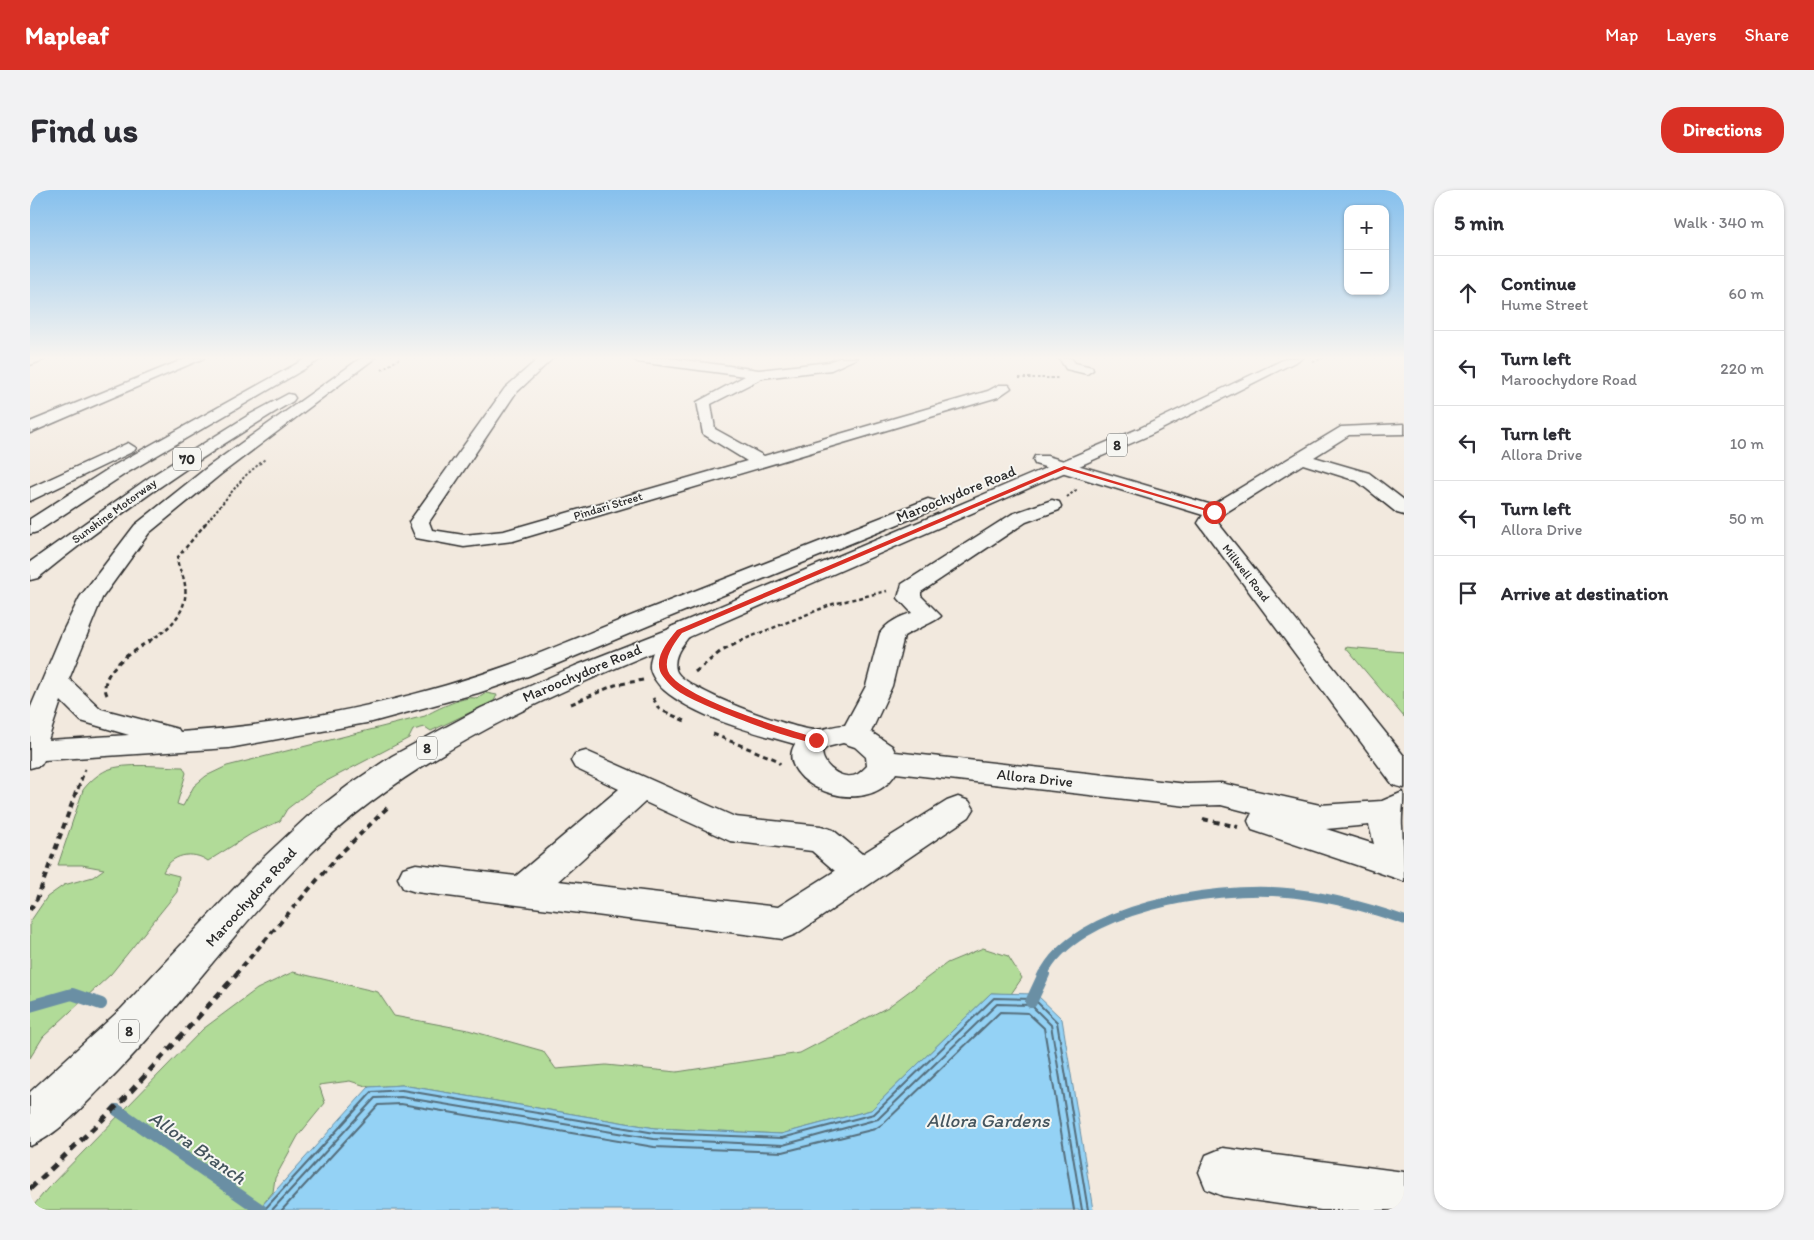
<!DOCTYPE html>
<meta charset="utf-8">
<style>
:root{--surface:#fff;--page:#f2f2f3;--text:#2b2b33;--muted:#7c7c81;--line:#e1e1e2;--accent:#d93025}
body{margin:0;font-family:Itim,sans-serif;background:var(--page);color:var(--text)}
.controls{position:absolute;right:15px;top:15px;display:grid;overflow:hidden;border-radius:10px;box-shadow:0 1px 4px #0004}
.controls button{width:45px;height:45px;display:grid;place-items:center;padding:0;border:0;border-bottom:1px solid var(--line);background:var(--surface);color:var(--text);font:25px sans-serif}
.stop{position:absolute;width:15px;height:15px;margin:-11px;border:4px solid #d93025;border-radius:50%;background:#fff}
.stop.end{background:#d93025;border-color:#fff;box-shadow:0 1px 5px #0008}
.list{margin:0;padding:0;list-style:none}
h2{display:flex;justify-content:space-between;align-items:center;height:65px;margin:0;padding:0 20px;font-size:21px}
h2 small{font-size:16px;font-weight:400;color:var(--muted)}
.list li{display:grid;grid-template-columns:32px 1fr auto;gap:15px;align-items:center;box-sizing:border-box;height:75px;padding:0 20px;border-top:1px solid var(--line)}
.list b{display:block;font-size:19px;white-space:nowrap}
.list p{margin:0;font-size:16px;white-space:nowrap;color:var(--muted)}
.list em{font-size:16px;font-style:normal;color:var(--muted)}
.icon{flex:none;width:28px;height:28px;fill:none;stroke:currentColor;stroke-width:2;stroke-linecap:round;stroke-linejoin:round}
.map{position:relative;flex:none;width:1374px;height:1020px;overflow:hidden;border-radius:20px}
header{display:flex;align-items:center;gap:30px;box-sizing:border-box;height:70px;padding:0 25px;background:var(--accent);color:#fff}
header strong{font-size:24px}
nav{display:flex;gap:28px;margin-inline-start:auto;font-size:18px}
.intro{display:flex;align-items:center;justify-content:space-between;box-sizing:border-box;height:120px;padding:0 30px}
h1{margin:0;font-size:35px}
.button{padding:12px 22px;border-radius:20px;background:var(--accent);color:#fff;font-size:18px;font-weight:700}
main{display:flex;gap:30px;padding:0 30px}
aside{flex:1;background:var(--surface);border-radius:20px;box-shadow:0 1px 4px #0004}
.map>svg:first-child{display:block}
.green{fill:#b1db98;stroke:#6e8362}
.water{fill:#94d2f5;stroke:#6a8fa4}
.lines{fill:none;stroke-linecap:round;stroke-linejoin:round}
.shore{stroke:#556e7c;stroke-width:2}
.stream-far1{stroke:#6a8fa4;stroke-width:9}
.stream{stroke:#6a8fa4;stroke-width:12}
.minor-casing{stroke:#2b2b2b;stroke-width:3}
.major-casing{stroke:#2b2b2b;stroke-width:3}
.highway-casing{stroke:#2b2b2b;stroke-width:3}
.path-far4{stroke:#2b2b2b;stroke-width:2;stroke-dasharray:2.5 2;stroke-linecap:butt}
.path-far3{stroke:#2b2b2b;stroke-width:2.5;stroke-dasharray:4 3;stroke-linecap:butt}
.path-far2{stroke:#2b2b2b;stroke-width:3;stroke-dasharray:5 4;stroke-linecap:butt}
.path-far1{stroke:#2b2b2b;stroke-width:4;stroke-dasharray:6 5;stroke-linecap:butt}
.path{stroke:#2b2b2b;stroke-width:5;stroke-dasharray:8 6;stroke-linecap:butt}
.minor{fill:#f6f6f2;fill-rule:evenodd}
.major{fill:#f6f6f2;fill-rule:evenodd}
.highway{fill:#f6f6f2;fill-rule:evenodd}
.route{fill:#d93025}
.labels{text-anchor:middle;stroke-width:4;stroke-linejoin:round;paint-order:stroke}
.far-street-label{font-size:12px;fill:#2b2b2b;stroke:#f6f6f2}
.shield{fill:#f6f6f2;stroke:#686867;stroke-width:1}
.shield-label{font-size:14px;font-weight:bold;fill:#2b2b2b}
.street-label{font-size:15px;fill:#2b2b2b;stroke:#f6f6f2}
.near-water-label{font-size:19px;font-style:italic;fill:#45555e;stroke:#f6f6f2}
</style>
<header>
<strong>Mapleaf</strong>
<nav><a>Map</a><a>Layers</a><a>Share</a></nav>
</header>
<div class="intro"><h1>Find us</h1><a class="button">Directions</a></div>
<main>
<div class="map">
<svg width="1374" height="1020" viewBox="0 0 1374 1020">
<rect width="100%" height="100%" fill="#f2e9de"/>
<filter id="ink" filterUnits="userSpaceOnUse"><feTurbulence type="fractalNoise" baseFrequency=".02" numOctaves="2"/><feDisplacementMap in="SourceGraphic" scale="10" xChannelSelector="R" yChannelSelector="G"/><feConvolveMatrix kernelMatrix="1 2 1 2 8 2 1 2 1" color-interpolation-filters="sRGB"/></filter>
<g filter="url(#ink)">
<!-- green -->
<path class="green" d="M1315 457 1374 462V527Z
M456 503 467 505 464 511 401 541 395 537 383 540 379 548 287 596 257 619 250 631 221 644 178 671C163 660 141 664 133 682L149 686 147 702 81 784 13 847 0 868V732L17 707 34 695 63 687 74 679 52 675H28L53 600C59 592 68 584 77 580 95 572 133 577 153 577L156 583 147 614 153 616 164 596 176 586 197 576 395 526C404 520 440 503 447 509Z
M953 758 978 766 992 788 981 804 961 803 841 920 751 944 625 938 372 895 339 897 320 891 289 895 295 913 268 946 245 988 243 1002 228 1020H0L17 999 173 839 227 799 263 782 348 802 364 826 438 840 513 861 526 879 576 875 647 882 770 863 858 817 917 773Z"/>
<!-- water -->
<path class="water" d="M961 803 1006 804 1032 829 1063 1020H228L339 897 372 895 625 938 751 944 841 920Z"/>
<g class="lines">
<!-- shore -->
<path class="shore" d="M234 1020 342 902 372 900 625 943 752 948 844 924 964 808 1004 809 1027 832 1058 1020
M242 1020 345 908 371 907 624 949 753 955 848 929 967 814 1001 815 1021 835 1052 1020
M252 1020 348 915 371 914 624 957 753 962 845 939 854 933 970 822 998 823 1014 838 1044 1020"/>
<!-- stream-far1 -->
<path class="stream-far1" d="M1013 785C1046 717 1184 697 1251 702 1294 705 1334 716 1374 730"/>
<!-- stream -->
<path class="stream" d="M1001 812 1014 784
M0 816 42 804 71 814
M87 920 231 1020"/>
<!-- minor casing -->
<g class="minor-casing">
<path id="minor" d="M0 168H18L0 175Z
M157 168H174L0 243V232Z
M509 168H523L485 204 399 332 402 340 434 345 474 341 717 271 673 244 667 212 715 186 608 172 602 168H639L729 180 799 172 809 168H827L801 180 732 188 681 214 685 239 734 266 958 201 969 195H979L981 198 968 207 483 351 434 357 386 348 379 332 475 198Z
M1029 168H1041L1045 173 1062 177 1063 180 1057 184 1036 179Z
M1374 234V244L1319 245 1284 267 1339 283 1374 310V325L1367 323 1327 291 1273 274 1192 325 1188 333 1374 566V598L1363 595 1171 337 1168 333 1173 325 1005 274 1003 270 1005 266H1017L1182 315 1311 237Z
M1022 310 1029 312 1031 316 1029 320 996 332 891 402V406L911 426C907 431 882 441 874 446L862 496 841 542 862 556 865 562 1157 594 1191 593 1290 615 1352 611 1373 602C1374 614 1371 625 1372 636 1373 654 1374 672 1374 691L1222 640 1218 631 1222 623 1191 615 1157 616 866 583C835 634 742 591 765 554 725 543 667 528 634 500 628 495 621 485 620 478 619 465 631 441 644 436 649 434 653 435 659 437L662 442C655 453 642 464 646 480 651 499 764 540 785 540 795 540 805 535 815 535L836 496 850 443C857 433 870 426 882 423L868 408 872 394 982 324ZM813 553 825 557 836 567 837 576C835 578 831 582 828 584 813 592 793 577 792 562L797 557ZM1339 635 1344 654 1296 639Z
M556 561 705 627 791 636 803 640 832 664 917 611 928 607 939 611 944 619 939 627 766 744 753 749 386 702 373 698 368 688 373 678 386 674 486 686 589 599 545 578 541 571 545 564ZM615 612 700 651 782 661 805 681 748 717 528 691Z
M1193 958 1374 982V1020H1291L1193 1006 1176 999 1169 982 1176 965Z"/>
</g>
<!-- major casing -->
<g class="major-casing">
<path id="major" d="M1257 168H1273L1120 245 659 447 650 449 641 447 638 442 641 437 1108 239Z
M898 309 905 311 907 315 905 319 632 430 624 432 616 430 612 425 616 420Z"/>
</g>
<!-- highway casing -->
<g class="highway-casing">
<path id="highway" d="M277 168H293L95 284 7 342 0 344V329L83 276Z
M331 168H345L191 284 119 343 72 408 39 489 71 519 148 539 150 542C261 535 374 512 479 475 525 458 570 438 616 420L624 418 632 420 636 425 632 430 498 486 448 503 342 532 199 558 14 570 11 575 0 578V519L33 441 50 407 105 335 179 276ZM31 511 51 531 99 545 18 550Z
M258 204 263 205 265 208 263 211C174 265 89 322 8 388L0 390V372L120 287 219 225Z
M98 253 106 258 104 261 0 311V298Z
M650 435 659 437 662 442 659 447C523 504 385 561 278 666 203 740 144 827 69 900 48 921 27 945 0 956V902L91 819 232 669 277 627 319 595 362 566 451 518 545 476Z"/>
</g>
<!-- path-far4 -->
<path class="path-far4" d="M1283 172 1293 168
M352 180 370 168
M989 188H1028
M1037 307 1046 300 1044 299
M175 334 215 286 235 269"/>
<!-- path-far3 -->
<path class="path-far3" d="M119 451C142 438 161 418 154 390 152 382 146 375 148 367L176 333
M710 451 803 414 857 401"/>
<!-- path-far2 -->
<path class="path-far2" d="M665 482 690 462 713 450
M77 505C66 482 106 459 121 450
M623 508 629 519 655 531
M541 514 585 495 613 490
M683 544 747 570 750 574
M48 599 55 579"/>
<!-- path-far1 -->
<path class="path-far1" d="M1173 629 1208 637
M0 720 7 709 48 597
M205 785 307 667 358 617"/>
<!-- path -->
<path class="path" d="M0 999 94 909 207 784"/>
<!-- minor -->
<use href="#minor" class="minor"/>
<!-- major -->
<use href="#major" class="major"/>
<!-- highway -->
<use href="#highway" class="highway"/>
</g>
</g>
<!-- sky -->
<linearGradient id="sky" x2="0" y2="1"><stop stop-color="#86c0ed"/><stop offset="0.54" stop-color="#f9f5f0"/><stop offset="1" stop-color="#f9f5f0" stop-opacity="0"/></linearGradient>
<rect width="1374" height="311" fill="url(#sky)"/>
<!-- route -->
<path class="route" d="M1034 276 1187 322 1183 323 1035 279 652 443C645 452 633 468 638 481 648 507 760 541 789 548V553C772 555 663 513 648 501 643 498 632 487 630 481 625 466 638 451 647 440Z"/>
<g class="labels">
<!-- far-street labels -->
<g class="far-street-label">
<text transform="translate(578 316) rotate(-17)" y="4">Pindari Street</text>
<text transform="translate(84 321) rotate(-36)" y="4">Sunshine Motorway</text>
<text transform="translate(1216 383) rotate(52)" y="4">Millwell Road</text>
</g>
<!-- shield labels -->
<g class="shield">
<rect x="1077" y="243.5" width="20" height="23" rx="4"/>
<rect x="143" y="257.5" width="28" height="23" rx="4"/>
<rect x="387" y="546.5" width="20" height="23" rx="4"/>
<rect x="89" y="829.5" width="20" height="23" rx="4"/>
</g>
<g class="shield-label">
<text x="1087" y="260">8</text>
<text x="157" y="274">70</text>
<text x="397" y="563">8</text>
<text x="99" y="846">8</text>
</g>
<!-- street labels -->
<g class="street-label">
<text transform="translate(926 304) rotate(-22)" y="5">Maroochydore Road</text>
<text transform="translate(552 483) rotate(-23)" y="5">Maroochydore Road</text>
<text transform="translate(1005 588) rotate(6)" y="5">Allora Drive</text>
<text transform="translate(221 707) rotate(-48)" y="5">Maroochydore Road</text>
</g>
<!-- near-water labels -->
<g class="near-water-label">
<text x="958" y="937">Allora Gardens</text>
<text transform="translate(168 957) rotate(35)" y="7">Allora Branch</text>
</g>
</g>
</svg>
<div class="controls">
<button>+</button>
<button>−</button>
</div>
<div class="stop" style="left:1184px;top:322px"></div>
<div class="stop end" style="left:786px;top:550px"></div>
</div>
<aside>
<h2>5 min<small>Walk · 340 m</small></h2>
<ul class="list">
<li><svg class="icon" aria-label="ahead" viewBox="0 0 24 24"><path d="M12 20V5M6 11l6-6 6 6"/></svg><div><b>Continue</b><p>Hume Street</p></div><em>60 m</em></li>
<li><svg class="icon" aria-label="left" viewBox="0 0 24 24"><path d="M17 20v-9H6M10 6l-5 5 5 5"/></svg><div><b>Turn left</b><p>Maroochydore Road</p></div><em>220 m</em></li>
<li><svg class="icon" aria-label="left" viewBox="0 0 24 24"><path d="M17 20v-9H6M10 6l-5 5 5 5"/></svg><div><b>Turn left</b><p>Allora Drive</p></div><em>10 m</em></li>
<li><svg class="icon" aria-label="left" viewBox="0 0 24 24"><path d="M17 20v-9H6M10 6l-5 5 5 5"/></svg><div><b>Turn left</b><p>Allora Drive</p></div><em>50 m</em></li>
<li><svg class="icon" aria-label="arrive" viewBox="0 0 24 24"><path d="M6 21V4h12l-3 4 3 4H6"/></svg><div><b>Arrive at destination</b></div></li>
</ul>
</aside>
</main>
